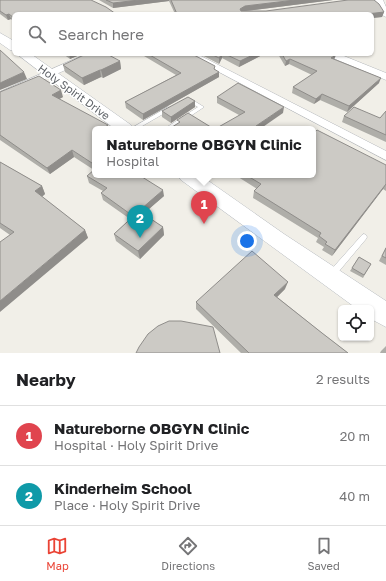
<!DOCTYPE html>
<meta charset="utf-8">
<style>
:root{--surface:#fff;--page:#f6f6f6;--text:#202124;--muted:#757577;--line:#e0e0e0;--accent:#ea4335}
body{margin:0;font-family:"Golos Text",sans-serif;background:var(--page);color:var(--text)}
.controls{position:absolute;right:12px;bottom:12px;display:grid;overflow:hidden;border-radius:6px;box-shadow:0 1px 3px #0004}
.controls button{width:36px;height:36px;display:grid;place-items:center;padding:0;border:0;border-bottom:1px solid var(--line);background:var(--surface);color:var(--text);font:20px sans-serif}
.you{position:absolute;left:247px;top:241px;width:14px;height:14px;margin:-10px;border:3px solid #fff;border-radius:50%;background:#1a73e8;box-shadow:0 0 0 6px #1a73e833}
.badge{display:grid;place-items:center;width:26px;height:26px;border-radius:50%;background:var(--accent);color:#fff;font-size:13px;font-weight:700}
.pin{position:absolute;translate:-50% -33px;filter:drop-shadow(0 1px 2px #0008)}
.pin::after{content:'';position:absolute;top:21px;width:14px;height:12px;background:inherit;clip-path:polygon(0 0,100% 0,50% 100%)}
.popup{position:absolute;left:92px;top:126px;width:224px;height:52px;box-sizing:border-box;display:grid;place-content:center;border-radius:6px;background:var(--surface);filter:drop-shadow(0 1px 3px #0005);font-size:13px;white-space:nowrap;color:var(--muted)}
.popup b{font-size:15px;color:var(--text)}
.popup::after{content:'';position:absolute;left:50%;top:100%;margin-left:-8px;border:8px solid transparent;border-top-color:var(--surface)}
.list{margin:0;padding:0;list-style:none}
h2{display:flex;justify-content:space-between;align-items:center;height:52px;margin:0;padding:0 16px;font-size:17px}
h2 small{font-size:13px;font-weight:400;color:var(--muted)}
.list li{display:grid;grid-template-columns:26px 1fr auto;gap:12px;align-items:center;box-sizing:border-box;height:60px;padding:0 16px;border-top:1px solid var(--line)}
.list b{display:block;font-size:15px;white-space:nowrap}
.list p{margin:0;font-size:13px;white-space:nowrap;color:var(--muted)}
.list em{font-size:13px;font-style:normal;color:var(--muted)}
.icon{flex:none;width:22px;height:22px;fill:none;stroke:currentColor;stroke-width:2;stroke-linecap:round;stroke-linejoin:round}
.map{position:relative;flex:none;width:386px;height:353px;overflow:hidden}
.search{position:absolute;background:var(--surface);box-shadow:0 1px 3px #0004;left:12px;right:12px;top:12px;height:44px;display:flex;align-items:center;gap:10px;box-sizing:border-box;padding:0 14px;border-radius:6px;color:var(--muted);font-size:15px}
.sheet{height:172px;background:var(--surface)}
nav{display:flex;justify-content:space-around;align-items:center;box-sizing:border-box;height:56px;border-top:1px solid var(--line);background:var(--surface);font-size:11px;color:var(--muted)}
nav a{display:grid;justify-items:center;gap:2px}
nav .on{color:var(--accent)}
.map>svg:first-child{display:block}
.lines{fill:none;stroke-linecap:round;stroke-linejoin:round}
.lane-casing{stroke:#b5b8bc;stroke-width:1}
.street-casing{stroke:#b5b8bc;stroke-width:1}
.secondary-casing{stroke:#b6babf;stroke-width:1}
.lane{fill:#fff;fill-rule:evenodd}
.street{fill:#fff;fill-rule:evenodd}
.secondary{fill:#fff;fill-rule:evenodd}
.wall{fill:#afaea9}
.shaded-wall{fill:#8f8d8a}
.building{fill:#cccac5;stroke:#8f8d8a}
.labels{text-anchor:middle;stroke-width:3;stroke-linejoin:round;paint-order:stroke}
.far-street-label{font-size:11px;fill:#5f6368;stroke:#fff}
</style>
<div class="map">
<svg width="386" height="353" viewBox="0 0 386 353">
<rect width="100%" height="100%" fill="#f1efe8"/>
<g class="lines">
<!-- lane casing -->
<g class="lane-casing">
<path id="lane" d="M187 99H191L204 107 171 129H164L198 107 187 101Z
M168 107 170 108V110L137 129H130Z
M364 234 366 235 367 237 366 239 335 276 332 277 329 276 328 274 329 272 362 235Z"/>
</g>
<!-- street casing -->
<g class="street-casing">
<path id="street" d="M375 0H383L386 7V17L382 15Z
M86 54H99L97 56 0 99V92Z
M185 54H197L386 151V160Z
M326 54H339L386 73V80L328 56Z"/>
</g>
<!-- secondary casing -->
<g class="secondary-casing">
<path id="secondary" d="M0 33 14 41V51L10 50 0 43Z
M17 54H31L131 125 133 129H115Z
M178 175H200L284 234 386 301V327L371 319V308H356L181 180Z"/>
</g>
<!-- lane -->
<use href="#lane" class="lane"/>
<!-- street -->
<use href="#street" class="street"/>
<!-- secondary -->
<use href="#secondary" class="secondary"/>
</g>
<!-- wall -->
<path class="wall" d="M0 0 14 14V22L11 19 8 20 0 14Z
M99 0H333L245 11 384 12 382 17 372 18V14H175L169 1 113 8Z
M63 54H82L70 59Z
M143 54H192L215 69 219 77 143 120 126 108 125 102 176 75 144 56Z
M200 54H264L239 67 222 58 219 64Z
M278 54H333L334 60 379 83 347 112 320 100 314 104 292 93 293 87 312 75 289 64 285 66Z
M120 61 121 69 103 78 101 77 84 85 65 72 63 65Z
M0 92 63 97 59 99 95 129V175L164 196 143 214 163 227 164 235 140 259 116 241 114 234 130 219 103 200 101 193 103 191 89 183 87 176 94 170 74 157 50 174 0 140Z
M217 97 283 113 239 115 217 103Z
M195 101V107L171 123 162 117V111Z
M386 111V142L342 122 344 116 380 118Z
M0 162 42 186 45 194 42 197 85 230 88 238 10 235 0 228Z
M386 165V191L383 189 332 256 322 250 324 247 316 242 318 238 253 198 254 191 257 189 235 175H313Z
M386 247V265L379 261Z
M359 257 371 264 363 278 350 271Z
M285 289 277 297 322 333 348 353H241L196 309V302Z
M386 346V353H380L381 351Z"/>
<!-- shaded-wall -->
<path class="shaded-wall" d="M139 0H169V1L113 8V3Z
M295 0H333L245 11 240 14V9L245 6Z
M384 12 382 17 372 18V14H367Z
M9 14 11 19 8 20 6 15Z
M69 54H82L70 59Z
M222 54V58L219 64V58Z
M255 54H264L239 67 240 61Z
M336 55 334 60 331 58Z
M290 59 289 64 285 66 286 61Z
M120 61 121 69 103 78 101 70Z
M100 70 101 77 84 85 82 78Z
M24 72 27 79 0 90V83Z
M219 72V77L143 120V114Z
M381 78 379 83 347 112 349 106Z
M61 90 63 97 54 102 52 95Z
M322 94 320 100 314 104 316 99Z
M195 101V107L171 123V117Z
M284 107 283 113 260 129H255L256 126Z
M108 125 109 129H102Z
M72 150 74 157 50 174 47 168Z
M386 184 383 189 332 256 335 250Z
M42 186 45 194 39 199 35 191Z
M163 190 164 196 134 222 133 216Z
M163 227 164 235 140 259 138 251Z
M85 230 88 238 0 312V301Z
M288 282 285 289 272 302 274 295Z"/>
<!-- building -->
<path class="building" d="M0 0H91L106 7 116 14H14V18L9 14 6 15 0 11Z
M106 0H139L113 3Z
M171 0H295L245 6 240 9 241 11H266L348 0H374L379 4 384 12 367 14H177Z
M0 50 24 72 0 83Z
M86 54H107L120 61 101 70H100L82 78 63 65Z
M148 54H192L215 66 214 69 219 72 143 114 125 102 181 73Z
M211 54H222L219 58Z
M225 54H255L240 61Z
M282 54H333L336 55 331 58 381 78 349 106 322 94 316 99 293 87 317 71 290 59 286 61Z
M39 76 61 90 52 95 108 125 102 129H95V134L93 135 95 136V165L72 150 47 168 0 135V92Z
M238 83 284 107 256 126 257 127 255 129H215L245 112 217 97Z
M188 97 195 101 171 117 162 111Z
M354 107 380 118 386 111V135L344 116Z
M188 113 214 129H169L180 122 177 120Z
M317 130 386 165V184L335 250 325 244 327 242 319 236 321 233 254 191 261 184 246 175H313V134Z
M0 162 42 186 35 191 85 230 0 301V242L14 232 0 223Z
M95 169V175H139L163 190 133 216 101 193 107 188 87 176Z
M139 211 163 227 138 251 114 234Z
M386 248V258L382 256Z
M252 251 288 282 274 295 322 333 348 353H249L196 302Z
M359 257 371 264 364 275 352 268Z
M169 321H181L213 327 220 353H136L139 347 148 334 158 326Z"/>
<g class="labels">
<!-- far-street labels -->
<g class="far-street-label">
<text transform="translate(74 92) rotate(36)" y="4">Holy Spirit Drive</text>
</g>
</g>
</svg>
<div class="controls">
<button><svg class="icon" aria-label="locate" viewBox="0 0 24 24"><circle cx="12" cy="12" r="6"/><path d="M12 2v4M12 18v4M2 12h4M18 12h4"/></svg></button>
</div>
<div class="you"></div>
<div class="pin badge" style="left:204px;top:224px;background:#e0444e">1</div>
<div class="popup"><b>Natureborne OBGYN Clinic</b>Hospital</div>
<div class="pin badge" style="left:140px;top:238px;background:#0f9aa8">2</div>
<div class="search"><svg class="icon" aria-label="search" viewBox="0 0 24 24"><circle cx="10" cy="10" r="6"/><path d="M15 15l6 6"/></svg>Search here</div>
</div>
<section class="sheet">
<h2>Nearby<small>2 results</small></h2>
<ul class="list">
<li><span class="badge" style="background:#e0444e">1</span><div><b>Natureborne OBGYN Clinic</b><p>Hospital · Holy Spirit Drive</p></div><em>20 m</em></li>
<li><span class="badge" style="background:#0f9aa8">2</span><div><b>Kinderheim School</b><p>Place · Holy Spirit Drive</p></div><em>40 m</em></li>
</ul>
</section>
<nav>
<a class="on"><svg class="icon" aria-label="map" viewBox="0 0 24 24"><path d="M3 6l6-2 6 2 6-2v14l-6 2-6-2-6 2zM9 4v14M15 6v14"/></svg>Map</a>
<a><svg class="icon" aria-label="directions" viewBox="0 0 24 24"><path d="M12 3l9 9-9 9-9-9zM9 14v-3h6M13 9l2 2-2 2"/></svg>Directions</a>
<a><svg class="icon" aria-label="saved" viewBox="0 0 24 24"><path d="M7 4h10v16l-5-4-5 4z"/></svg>Saved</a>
</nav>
